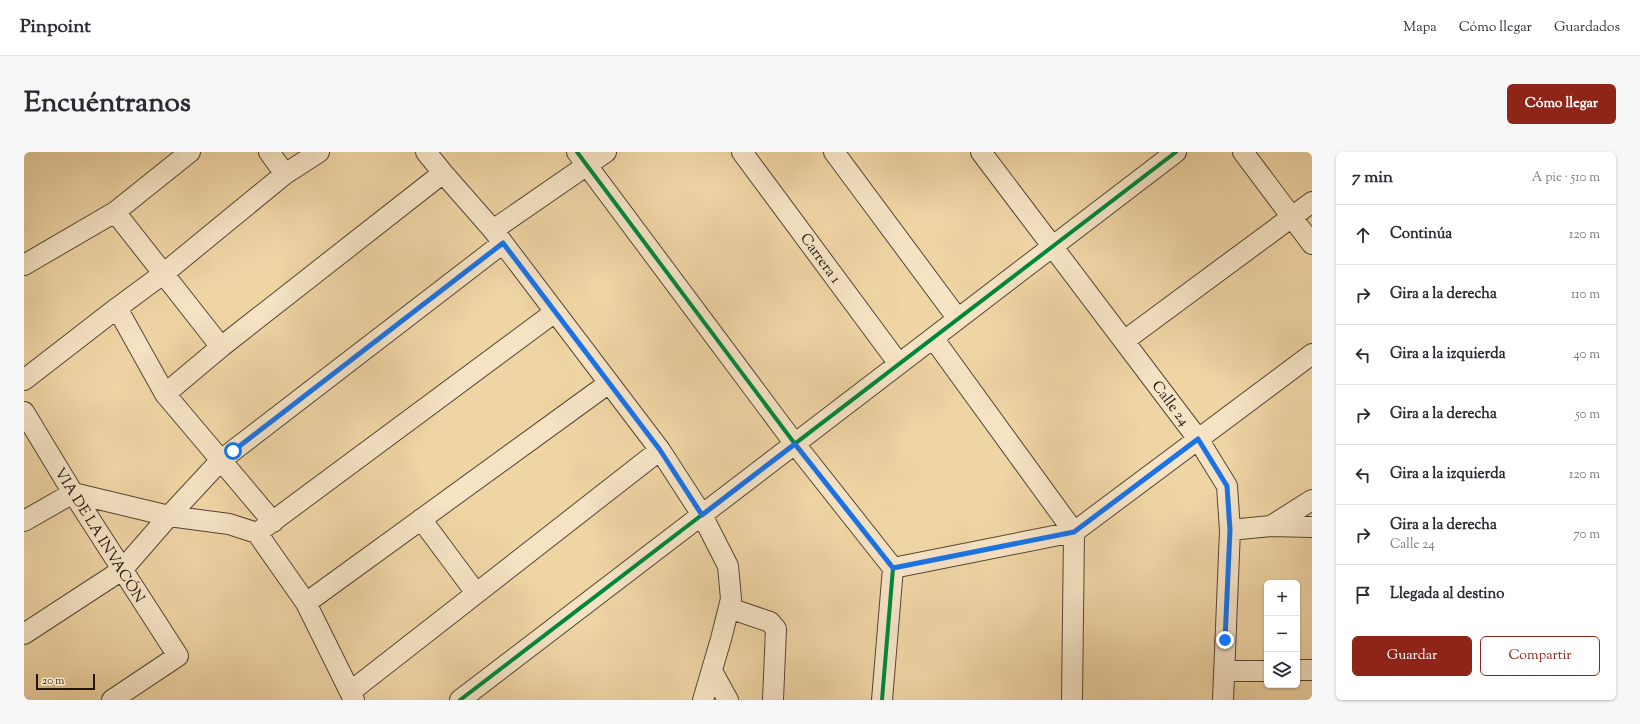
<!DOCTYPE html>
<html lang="es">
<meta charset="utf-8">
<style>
:root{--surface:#fff;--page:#f7f7f7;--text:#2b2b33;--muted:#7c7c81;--line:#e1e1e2;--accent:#8f2418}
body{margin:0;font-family:"Sorts Mill Goudy",serif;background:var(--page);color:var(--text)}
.controls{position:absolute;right:12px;bottom:12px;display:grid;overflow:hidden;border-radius:6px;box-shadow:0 1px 3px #0004}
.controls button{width:36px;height:36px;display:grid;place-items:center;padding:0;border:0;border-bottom:1px solid var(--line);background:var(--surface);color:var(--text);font:20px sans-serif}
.scale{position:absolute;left:12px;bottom:10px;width:59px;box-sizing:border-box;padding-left:4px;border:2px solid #211610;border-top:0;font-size:11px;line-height:14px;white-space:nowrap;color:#211610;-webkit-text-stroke:3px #f5e3c4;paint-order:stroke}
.stop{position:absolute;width:12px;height:12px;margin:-9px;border:3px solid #1a73e8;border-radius:50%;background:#fff}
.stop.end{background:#1a73e8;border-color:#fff;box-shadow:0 1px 4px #0008}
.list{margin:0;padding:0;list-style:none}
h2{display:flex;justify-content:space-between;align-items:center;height:52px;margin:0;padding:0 16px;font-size:17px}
h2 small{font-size:13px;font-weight:400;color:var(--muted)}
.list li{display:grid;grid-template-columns:26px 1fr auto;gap:12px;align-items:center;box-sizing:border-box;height:60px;padding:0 16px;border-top:1px solid var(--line)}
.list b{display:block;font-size:15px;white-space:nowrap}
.list p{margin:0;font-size:13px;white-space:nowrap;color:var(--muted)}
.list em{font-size:13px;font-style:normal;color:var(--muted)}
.actions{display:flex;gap:8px;padding:12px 16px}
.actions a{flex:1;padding:9px 0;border:1px solid var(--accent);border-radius:6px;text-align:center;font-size:14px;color:var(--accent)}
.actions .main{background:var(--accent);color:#fff}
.icon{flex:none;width:22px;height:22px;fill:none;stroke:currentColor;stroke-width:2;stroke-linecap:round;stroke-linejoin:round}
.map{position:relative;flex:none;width:1288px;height:548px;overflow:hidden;border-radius:6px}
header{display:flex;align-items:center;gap:24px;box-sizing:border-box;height:56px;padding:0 20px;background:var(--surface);border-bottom:1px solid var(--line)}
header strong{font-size:19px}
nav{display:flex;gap:22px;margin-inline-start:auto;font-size:14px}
.intro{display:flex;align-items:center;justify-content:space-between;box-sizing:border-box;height:96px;padding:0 24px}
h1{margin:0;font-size:28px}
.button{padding:10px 18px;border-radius:6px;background:var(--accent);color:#fff;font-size:14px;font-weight:700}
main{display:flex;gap:24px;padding:0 24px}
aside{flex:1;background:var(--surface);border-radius:6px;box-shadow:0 1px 3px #0004}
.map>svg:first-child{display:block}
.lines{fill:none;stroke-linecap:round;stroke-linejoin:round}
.minor-casing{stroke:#544635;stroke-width:22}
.minor{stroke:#f5e3c4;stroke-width:20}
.cycleway-casing{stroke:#f5e3c4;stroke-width:6}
.cycleway{stroke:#00873e;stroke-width:4}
.route{stroke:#1a73e8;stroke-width:5}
.labels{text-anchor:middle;stroke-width:3;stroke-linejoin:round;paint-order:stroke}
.street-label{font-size:15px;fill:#211610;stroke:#f5e3c4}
</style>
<header>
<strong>Pinpoint</strong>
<nav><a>Mapa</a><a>Cómo llegar</a><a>Guardados</a></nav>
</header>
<div class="intro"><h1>Encuéntranos</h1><a class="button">Cómo llegar</a></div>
<main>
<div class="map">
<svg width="1288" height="548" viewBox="0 0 1288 548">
<rect width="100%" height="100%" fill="#efd4a4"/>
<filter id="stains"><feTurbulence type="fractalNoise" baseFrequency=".005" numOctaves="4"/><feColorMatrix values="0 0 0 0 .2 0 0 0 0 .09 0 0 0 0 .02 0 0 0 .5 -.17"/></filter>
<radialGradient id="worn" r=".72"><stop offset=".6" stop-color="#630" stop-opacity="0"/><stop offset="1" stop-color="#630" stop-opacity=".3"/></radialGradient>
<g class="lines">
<!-- minor casing -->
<g class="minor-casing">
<path id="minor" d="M245 0 261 22
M402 0 419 21 469 78 636 298 678 363 704 414 707 447 697 487 679 548
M553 0 771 292 869 416 858 548
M718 0 875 212
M810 0 934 167
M957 0 1174 287 1203 334 1206 378 1199 548
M1219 0 1288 92
M91 60 197 195 141 242
M469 78 582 0
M0 113 91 60 166 0
M93 156 141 242 249 370
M909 186 1050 380 1048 548
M1100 189 1288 50
M197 195 419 21
M0 228 93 156 139 122 261 22 295 0
M0 260 49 341 154 504 88 548
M397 367 452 441
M0 369 49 341 145 364 205 372 233 381 282 451 330 548
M1247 374 1288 348
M1206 378 1247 374 1288 375
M233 381 531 160
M869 416 1050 380 1288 202
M282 451 585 231
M705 456 746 470 752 477 749 548
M0 482 98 418 145 364 197 308 479 91
M1273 518H1288
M688 519 704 548
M1200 519H1243
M326 540 636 298
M436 548 1152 0"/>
</g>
<!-- minor -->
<use href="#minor" class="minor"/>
<!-- cycleway casing -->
<g class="cycleway-casing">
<path id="cycleway" d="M553 0 771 292 869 416 858 548
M436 548 1152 0"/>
</g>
<!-- cycleway -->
<use href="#cycleway" class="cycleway"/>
</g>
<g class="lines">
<!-- route -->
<path class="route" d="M209 299 479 91 636 298 678 363 771 292 869 416 1050 380 1174 287 1203 334 1206 378 1201 488"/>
</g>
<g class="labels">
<!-- street labels -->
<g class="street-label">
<text transform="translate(797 106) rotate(54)" y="5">Carrera 1</text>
<text transform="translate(1147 251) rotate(53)" y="5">Calle 24</text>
<text transform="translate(76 383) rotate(58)" y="5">VIA DE LA INVACÓN</text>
</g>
</g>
<rect width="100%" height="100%" filter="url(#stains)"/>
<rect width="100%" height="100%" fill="url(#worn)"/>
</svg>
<div class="controls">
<button>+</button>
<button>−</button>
<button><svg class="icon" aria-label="layers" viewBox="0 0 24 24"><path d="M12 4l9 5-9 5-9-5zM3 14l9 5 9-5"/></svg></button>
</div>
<div class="scale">20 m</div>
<div class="stop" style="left:209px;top:299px"></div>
<div class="stop end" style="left:1201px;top:488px"></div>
</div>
<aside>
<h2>7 min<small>A pie · 510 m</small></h2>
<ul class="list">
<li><svg class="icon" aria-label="ahead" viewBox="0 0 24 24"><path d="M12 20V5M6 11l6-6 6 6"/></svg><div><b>Continúa</b></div><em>120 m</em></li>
<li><svg class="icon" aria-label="right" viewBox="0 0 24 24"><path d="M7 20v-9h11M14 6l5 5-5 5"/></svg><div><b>Gira a la derecha</b></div><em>110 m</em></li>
<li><svg class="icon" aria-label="left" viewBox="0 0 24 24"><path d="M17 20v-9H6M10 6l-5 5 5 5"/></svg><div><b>Gira a la izquierda</b></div><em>40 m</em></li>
<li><svg class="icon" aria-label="right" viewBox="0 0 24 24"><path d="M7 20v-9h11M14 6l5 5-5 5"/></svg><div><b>Gira a la derecha</b></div><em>50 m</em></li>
<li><svg class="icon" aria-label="left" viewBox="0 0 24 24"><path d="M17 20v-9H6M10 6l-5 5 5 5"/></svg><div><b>Gira a la izquierda</b></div><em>120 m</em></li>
<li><svg class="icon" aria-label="right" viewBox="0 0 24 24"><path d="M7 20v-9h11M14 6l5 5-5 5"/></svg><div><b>Gira a la derecha</b><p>Calle 24</p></div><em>70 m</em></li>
<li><svg class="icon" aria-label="arrive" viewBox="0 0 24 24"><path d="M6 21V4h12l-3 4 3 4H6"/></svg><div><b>Llegada al destino</b></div></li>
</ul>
<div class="actions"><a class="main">Guardar</a><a>Compartir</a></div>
</aside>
</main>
